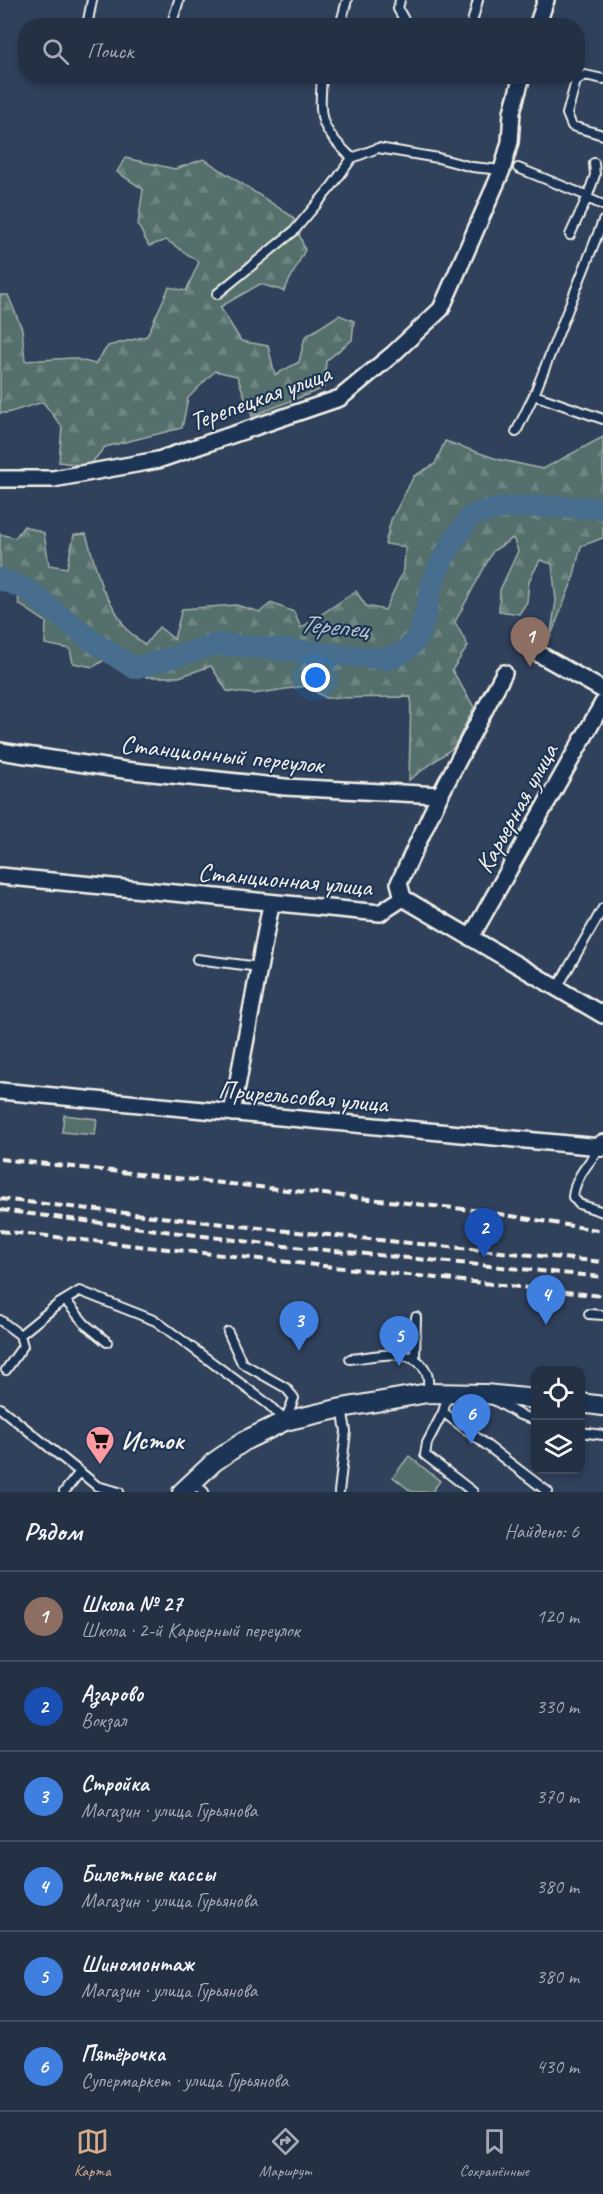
<!DOCTYPE html>
<html lang="ru">
<meta charset="utf-8">
<style>
:root{--surface:#243145;--page:#303d50;--text:#f1f3f6;--muted:#a3a9b3;--line:#414c5e;--accent:#d6ab8b}
body{margin:0;font-family:Caveat,sans-serif;background:var(--page);color:var(--text)}
.controls{position:absolute;right:18px;bottom:18px;display:grid;overflow:hidden;border-radius:12px;box-shadow:0 3px 9px #0003}
.controls button{width:54px;height:54px;display:grid;place-items:center;padding:0;border:0;border-bottom:2px solid var(--line);background:var(--surface);color:var(--text);font:30px sans-serif}
.you{position:absolute;left:316px;top:678px;width:21px;height:21px;margin:-15px;border:4px solid #fff;border-radius:50%;background:#1a73e8;box-shadow:0 0 0 9px #1a73e833}
.badge{display:grid;place-items:center;width:39px;height:39px;border-radius:50%;background:var(--accent);color:#fff;font-size:20px;font-weight:700}
.pin{position:absolute;translate:-50% -50px;filter:drop-shadow(0 2px 3px #0008)}
.pin::after{content:'';position:absolute;top:32px;width:21px;height:18px;background:inherit;clip-path:polygon(0 0,100% 0,50% 100%)}
.list{margin:0;padding:0;list-style:none}
h2{display:flex;justify-content:space-between;align-items:center;height:78px;margin:0;padding:0 24px;font-size:26px}
h2 small{font-size:20px;font-weight:400;color:var(--muted)}
.list li{display:grid;grid-template-columns:39px 1fr auto;gap:18px;align-items:center;box-sizing:border-box;height:90px;padding:0 24px;border-top:2px solid var(--line)}
.list b{display:block;font-size:22px;white-space:nowrap}
.list p{margin:0;font-size:20px;white-space:nowrap;color:var(--muted)}
.list em{font-size:20px;font-style:normal;color:var(--muted)}
.icon{flex:none;width:33px;height:33px;fill:none;stroke:currentColor;stroke-width:2;stroke-linecap:round;stroke-linejoin:round}
.map{position:relative;flex:none;width:603px;height:1492px;overflow:hidden}
.search{position:absolute;background:var(--surface);box-shadow:0 3px 9px #0003;left:18px;right:18px;top:18px;height:66px;display:flex;align-items:center;gap:15px;box-sizing:border-box;padding:0 21px;border-radius:24px;color:var(--muted);font-size:22px}
.sheet{height:618px;background:var(--surface)}
nav{display:flex;justify-content:space-around;align-items:center;box-sizing:border-box;height:84px;border-top:2px solid var(--line);background:var(--surface);font-size:16px;color:var(--muted)}
nav a{display:grid;justify-items:center;gap:3px}
nav .on{color:var(--accent)}
.map>svg:first-child{display:block}
.forest{fill:url(#forest-firs);stroke:#a4b0aa;stroke-width:1.5}
.park{fill:#556f6c;stroke:#a4b0aa;stroke-width:1.5}
.lines{fill:none;stroke-linecap:round;stroke-linejoin:round}
.river{stroke:#466e8e;stroke-width:22}
.service-casing{stroke:#f4f1e8;stroke-width:12}
.minor-casing{stroke:#f4f1e8;stroke-width:20}
.tertiary-casing{stroke:#f4f1e8;stroke-width:22}
.service{stroke:#1d3557;stroke-width:8}
.minor{stroke:#1d3557;stroke-width:15}
.tertiary{stroke:#1d3557;stroke-width:18}
.rail{stroke:#f4f1e8;stroke-width:4;stroke-dasharray:9 4.5;stroke-linecap:butt}
.labels{text-anchor:middle;stroke-width:4.5;stroke-linejoin:round;paint-order:stroke}
.street-label{font-size:26px;fill:#f4f1e8;stroke:#1d3557}
.poi-label{font-size:26px;font-weight:bold;fill:#f4f1e8;stroke:#1d3557;text-anchor:start}
.water-label{font-size:27px;font-style:italic;fill:#b7c3c8;stroke:#1d3557}
</style>
<div class="map">
<svg width="603" height="1492" viewBox="0 0 603 1492">
<defs>
<pattern id="forest-firs" width="22" height="20" patternUnits="userSpaceOnUse" patternTransform="scale(1.5)"><rect width="22" height="20" fill="#556f6c"/><path d="M5 1l3.5 6h-7zM16 11l3.5 6h-7z" fill="#6e8481"/></pattern>
</defs>
<rect width="100%" height="100%" fill="#30415c"/>
<filter id="ink" filterUnits="userSpaceOnUse"><feTurbulence type="fractalNoise" baseFrequency=".0167" numOctaves="2"/><feDisplacementMap in="SourceGraphic" scale="12" xChannelSelector="R" yChannelSelector="G"/><feConvolveMatrix kernelMatrix="1 2 1 2 8 2 1 2 1" color-interpolation-filters="sRGB"/></filter>
<g filter="url(#ink)">
<!-- forest -->
<path class="forest" d="M125 158 175 169 204 159 293 217 305 250 284 291 260 284 220 307 241 341 268 346 275 375 299 362 305 337 339 315 354 321 352 340 326 361 324 388 252 416 237 376 215 371 188 398 182 428 105 447 89 466 59 462 62 427 43 402 7 413H0V295H8L22 329 25 361 72 358 95 364 108 346 147 336 169 287 186 291 199 262 166 240 149 246 138 225 143 189 117 172Z
M603 437V538L581 546 573 579 550 638 556 601 552 564 540 560 529 581 527 602 519 614 499 611 500 590 518 551 513 538 493 551 455 622 468 646 452 670 474 707 454 747 409 780 411 697 326 698 306 686 253 694 227 691 211 666 179 677H146L155 656 136 659 121 650 93 667 73 663 70 649 45 644 46 622 19 604 18 596 0 589V534L15 538 24 526 44 533 49 565 67 568 74 535 86 534 102 588 126 629 145 645 159 627 174 639 182 609 236 605 260 612 271 603 294 612 301 628 356 591 366 606 385 610 404 569 405 547 385 544 391 520 414 476 435 464 445 441 497 459 543 469Z"/>
<!-- park -->
<path class="park" d="M64 1115 97 1119 95 1135 62 1132Z
M409 1456 440 1481 432 1492H412L393 1477Z"/>
<g class="lines">
<!-- river -->
<path class="river" d="M0 579 26 589 91 640 134 668 218 644 388 659C428 646 422 616 433 582 439 564 450 546 461 530 465 525 469 516 476 514 507 502 568 508 603 508"/>
<!-- service casing -->
<g class="service-casing">
<path id="service" d="M400 0 398 9 407 25 410 26
M87 26 92 0
M171 26 179 0
M340 26 347 0
M471 26 478 0
M322 76C319 121 319 126 352 158L378 148 438 158 472 167 502 170
M603 79 585 75 576 81 567 114 572 126 603 135
M518 168 585 195 587 198 595 175 594 163
M570 235 587 198 603 205
M217 294 294 231 332 186 352 158
M534 395 603 419
M516 432 534 395 603 221
M197 959 259 967
M557 988 603 908
M600 1148C588 1164 575 1177 573 1197L579 1204 603 1212
M65 1300 85 1324 107 1342
M589 1314 603 1315
M0 1320 20 1335 57 1305 80 1291 156 1321 268 1404 285 1421 294 1398 286 1388 242 1363 228 1332
M350 1359C374 1357 416 1344 427 1374 429 1379 428 1387 428 1393
M415 1359 416 1317
M6 1370 23 1346 20 1335
M448 1394 443 1412 427 1443 425 1455 473 1492
M494 1400 520 1415 536 1420
M0 1408 80 1472
M443 1412 548 1492
M580 1432 603 1435
M193 1482 204 1492
M64 1492 80 1472 97 1486 119 1492
M339 1492 346 1431 342 1408"/>
</g>
<!-- minor casing -->
<g class="minor-casing">
<path id="minor" d="M537 26 546 0
M0 479H53L158 460 340 398 393 354 441 309 502 170 510 142 512 112 522 76
M539 654 603 690
M0 751 124 770 285 787 440 795
M0 876 380 913 403 898 603 1015
M403 898 399 883 440 795 504 673
M471 937 603 703
M0 1091 601 1147
M232 1113 271 904"/>
</g>
<!-- tertiary casing -->
<g class="tertiary-casing">
<path id="tertiary" d="M601 1147 603 1144
M580 1403 603 1406
M182 1492 214 1462 246 1440 285 1421 342 1408 428 1393 485 1394 536 1399"/>
</g>
<!-- service -->
<use href="#service" class="service"/>
<!-- minor -->
<use href="#minor" class="minor"/>
<!-- tertiary -->
<use href="#tertiary" class="tertiary"/>
<!-- rail -->
<path class="rail" d="M0 1159 481 1211 603 1231
M0 1199 277 1230 603 1262
M0 1210 274 1245 603 1277
M0 1231 603 1296"/>
</g>
</g>
<!-- icons -->
<defs>
<g id="supermarket-pin" transform="scale(1.5)"><path d="M0 17L-7.5 6A9.5 9.5 0 1 1 7.5 6Z" fill="#ff9aa2" stroke="#1d3557"/><path d="M-6-5.5h2.5l.6 2H6L4.5 2H-2.5L-4.4-4H-6ZM-1.5 3.2a1.3 1.3 0 1 0 .1 0ZM3 3.2a1.3 1.3 0 1 0 .1 0Z" fill="#111"/></g>
</defs>
<g fill-rule="evenodd">
<use href="#supermarket-pin" x="100" y="1440"/>
</g>
<g class="labels">
<!-- street labels -->
<g class="street-label">
<text transform="translate(260 397) rotate(-20)" y="9">Терепецкая улица</text>
<text transform="translate(222 754) rotate(6)" y="9">Станционный переулок</text>
<text transform="translate(516 808) rotate(-61)" y="9">Карьерная улица</text>
<text transform="translate(285 879) rotate(5)" y="9">Станционная улица</text>
<text transform="translate(303 1096) rotate(5)" y="9">Прирельсовая улица</text>
</g>
<!-- poi labels -->
<g class="poi-label">
<text x="121" y="1449">Исток</text>
</g>
<!-- water labels -->
<g class="water-label">
<text transform="translate(334 626) rotate(5)" y="9">Терепец</text>
</g>
</g>
</svg>
<div class="controls">
<button><svg class="icon" aria-label="locate" viewBox="0 0 24 24"><circle cx="12" cy="12" r="6"/><path d="M12 2v4M12 18v4M2 12h4M18 12h4"/></svg></button>
<button><svg class="icon" aria-label="layers" viewBox="0 0 24 24"><path d="M12 4l9 5-9 5-9-5zM3 14l9 5 9-5"/></svg></button>
</div>
<div class="you"></div>
<div class="pin badge" style="left:530px;top:667px;background:#8d6e63">1</div>
<div class="pin badge" style="left:484px;top:1258px;background:#1a4fb4">2</div>
<div class="pin badge" style="left:299px;top:1351px;background:#3f7fe0">3</div>
<div class="pin badge" style="left:546px;top:1325px;background:#3f7fe0">4</div>
<div class="pin badge" style="left:399px;top:1366px;background:#3f7fe0">5</div>
<div class="pin badge" style="left:471px;top:1444px;background:#3f7fe0">6</div>
<div class="search"><svg class="icon" aria-label="search" viewBox="0 0 24 24"><circle cx="10" cy="10" r="6"/><path d="M15 15l6 6"/></svg>Поиск</div>
</div>
<section class="sheet">
<h2>Рядом<small>Найдено: 6</small></h2>
<ul class="list">
<li><span class="badge" style="background:#8d6e63">1</span><div><b>Школа № 27</b><p>Школа · 2-й Карьерный переулок</p></div><em>120 m</em></li>
<li><span class="badge" style="background:#1a4fb4">2</span><div><b>Азарово</b><p>Вокзал</p></div><em>330 m</em></li>
<li><span class="badge" style="background:#3f7fe0">3</span><div><b>Стройка</b><p>Магазин · улица Гурьянова</p></div><em>370 m</em></li>
<li><span class="badge" style="background:#3f7fe0">4</span><div><b>Билетные кассы</b><p>Магазин · улица Гурьянова</p></div><em>380 m</em></li>
<li><span class="badge" style="background:#3f7fe0">5</span><div><b>Шиномонтаж</b><p>Магазин · улица Гурьянова</p></div><em>380 m</em></li>
<li><span class="badge" style="background:#3f7fe0">6</span><div><b>Пятёрочка</b><p>Супермаркет · улица Гурьянова</p></div><em>430 m</em></li>
</ul>
</section>
<nav>
<a class="on"><svg class="icon" aria-label="map" viewBox="0 0 24 24"><path d="M3 6l6-2 6 2 6-2v14l-6 2-6-2-6 2zM9 4v14M15 6v14"/></svg>Карта</a>
<a><svg class="icon" aria-label="directions" viewBox="0 0 24 24"><path d="M12 3l9 9-9 9-9-9zM9 14v-3h6M13 9l2 2-2 2"/></svg>Маршрут</a>
<a><svg class="icon" aria-label="saved" viewBox="0 0 24 24"><path d="M7 4h10v16l-5-4-5 4z"/></svg>Сохранённые</a>
</nav>
